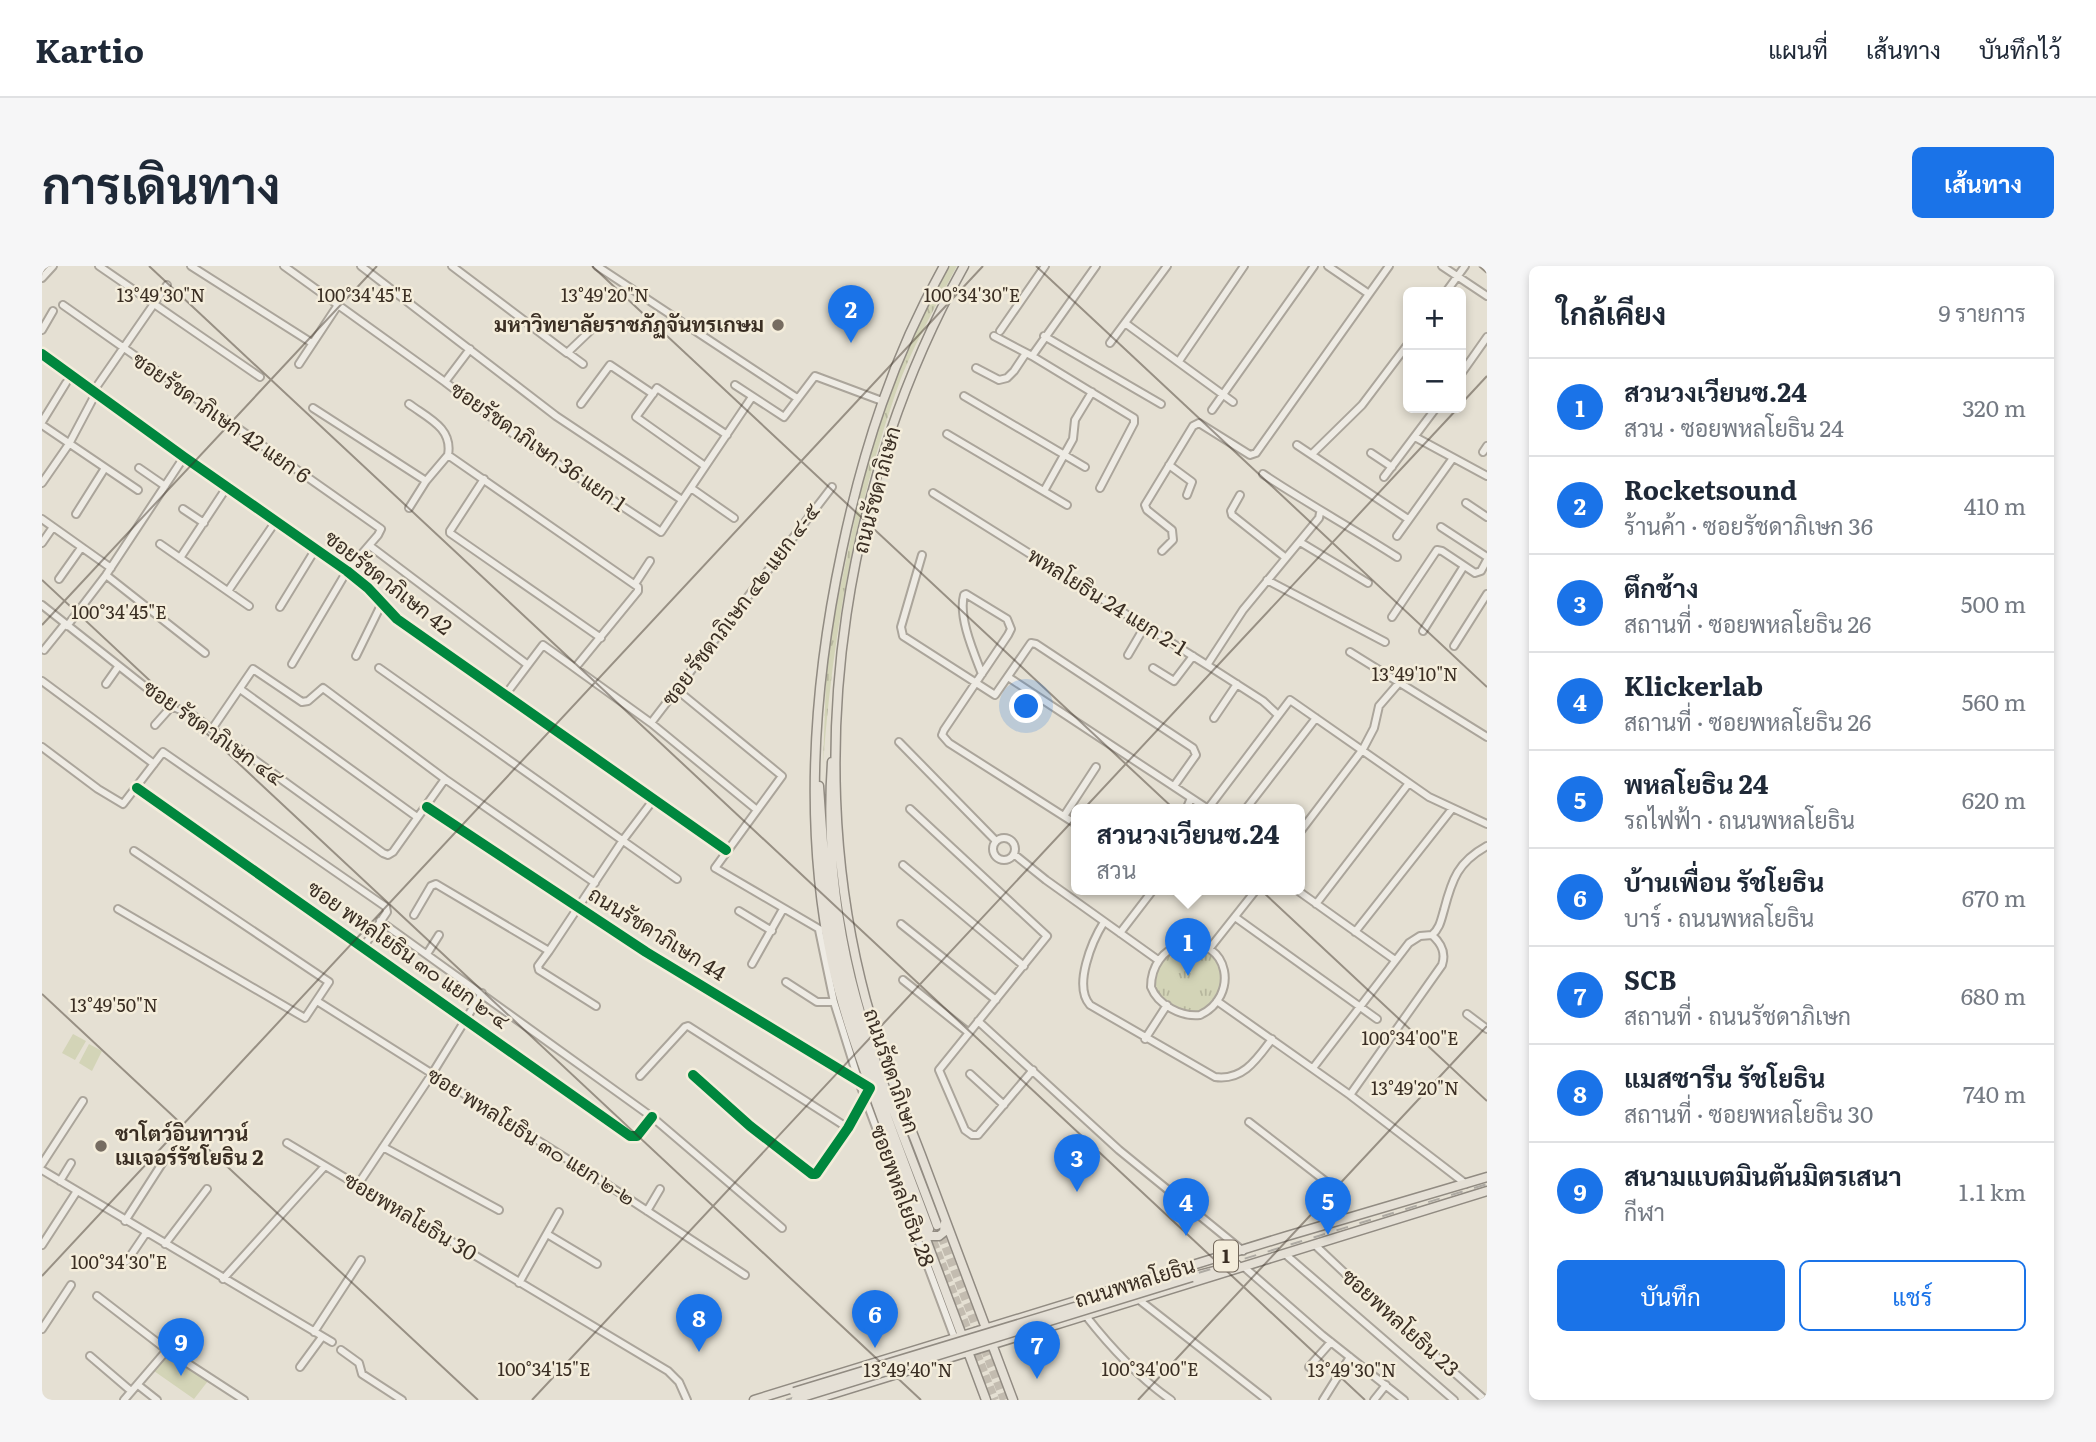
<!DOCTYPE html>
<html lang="th">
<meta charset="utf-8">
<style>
:root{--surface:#fff;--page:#f6f6f7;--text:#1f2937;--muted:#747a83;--line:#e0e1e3;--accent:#1a73e8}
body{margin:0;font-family:Literata,Sarabun,serif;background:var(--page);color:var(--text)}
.controls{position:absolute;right:21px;top:21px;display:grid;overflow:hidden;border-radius:10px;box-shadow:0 4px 10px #0003}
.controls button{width:63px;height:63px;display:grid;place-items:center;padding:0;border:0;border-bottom:2px solid var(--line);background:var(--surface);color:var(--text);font:35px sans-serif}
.you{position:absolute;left:985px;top:441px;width:24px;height:24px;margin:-18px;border:5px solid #fff;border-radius:50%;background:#1a73e8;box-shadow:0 0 0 10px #1a73e833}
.badge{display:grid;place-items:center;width:46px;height:46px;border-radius:50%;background:var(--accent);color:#fff;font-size:23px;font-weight:700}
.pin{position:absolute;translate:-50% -58px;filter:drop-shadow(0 2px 4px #0008)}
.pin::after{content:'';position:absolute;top:37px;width:24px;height:21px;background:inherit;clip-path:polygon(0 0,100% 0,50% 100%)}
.popup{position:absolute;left:1029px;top:538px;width:234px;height:91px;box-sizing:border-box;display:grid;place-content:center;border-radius:10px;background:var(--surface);filter:drop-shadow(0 2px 5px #0005);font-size:23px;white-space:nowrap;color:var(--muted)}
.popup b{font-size:26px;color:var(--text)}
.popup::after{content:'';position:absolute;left:50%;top:100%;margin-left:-14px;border:14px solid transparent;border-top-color:var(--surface)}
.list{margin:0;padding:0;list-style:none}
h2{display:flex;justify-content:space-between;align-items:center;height:91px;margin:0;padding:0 28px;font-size:30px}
h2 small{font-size:23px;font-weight:400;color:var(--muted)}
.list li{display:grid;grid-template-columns:46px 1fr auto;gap:21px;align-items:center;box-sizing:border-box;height:98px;padding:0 28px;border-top:2px solid var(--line)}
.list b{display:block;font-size:26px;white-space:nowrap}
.list p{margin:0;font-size:23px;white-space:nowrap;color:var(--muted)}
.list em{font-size:23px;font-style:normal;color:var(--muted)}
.actions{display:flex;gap:14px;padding:21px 28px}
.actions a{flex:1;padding:16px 0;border:2px solid var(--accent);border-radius:10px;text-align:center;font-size:24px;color:var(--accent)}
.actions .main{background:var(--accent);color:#fff}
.map{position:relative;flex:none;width:1445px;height:1134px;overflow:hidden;border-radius:10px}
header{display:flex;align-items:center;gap:42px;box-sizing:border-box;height:98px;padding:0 35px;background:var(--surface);border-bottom:2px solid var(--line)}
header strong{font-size:33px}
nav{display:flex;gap:38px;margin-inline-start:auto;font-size:24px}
.intro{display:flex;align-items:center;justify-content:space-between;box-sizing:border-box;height:168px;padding:0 42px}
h1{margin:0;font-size:49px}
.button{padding:18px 32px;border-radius:10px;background:var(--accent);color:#fff;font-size:24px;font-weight:700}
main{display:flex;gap:42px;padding:0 42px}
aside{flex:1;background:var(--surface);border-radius:10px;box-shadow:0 4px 10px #0003}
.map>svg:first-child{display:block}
.grass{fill:url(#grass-tufts)}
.pitch{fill:#d3d4b7}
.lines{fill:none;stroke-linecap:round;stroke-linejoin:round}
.major-tunnel{stroke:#c3bcb0;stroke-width:8;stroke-dasharray:8 4;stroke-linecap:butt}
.minor-casing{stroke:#aba59b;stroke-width:10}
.major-casing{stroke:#918b82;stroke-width:11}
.minor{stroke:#eeebe4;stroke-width:6}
.major{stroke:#e5e0d6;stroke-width:8}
.rail{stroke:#aeaaa3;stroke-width:2;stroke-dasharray:12 12;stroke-linecap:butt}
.major-bridge-casing{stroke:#918b82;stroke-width:11;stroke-linecap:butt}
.major-bridge{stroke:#e5e0d6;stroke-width:8}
.cycleway-casing{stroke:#f4eddb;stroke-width:15}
.cycleway{stroke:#00873e;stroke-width:10}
.ticks{fill:none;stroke:#3a2e23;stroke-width:2;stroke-opacity:0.45}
.poi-dot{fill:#766c61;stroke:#f4eddb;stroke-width:2.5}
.labels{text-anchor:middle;stroke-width:5;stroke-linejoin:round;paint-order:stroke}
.shield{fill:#f4eddb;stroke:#72675a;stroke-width:2}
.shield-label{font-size:19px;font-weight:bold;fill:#3a2e23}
.poi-label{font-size:21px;font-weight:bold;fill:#3a2e23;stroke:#f4eddb;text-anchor:end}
.street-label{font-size:21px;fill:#3a2e23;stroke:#f4eddb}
.ticks-label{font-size:18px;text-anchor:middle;fill:#3a2e23;stroke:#f4eddb;stroke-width:5;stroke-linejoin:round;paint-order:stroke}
</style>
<header>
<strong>Kartio</strong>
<nav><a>แผนที่</a><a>เส้นทาง</a><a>บันทึกไว้</a></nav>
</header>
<div class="intro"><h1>การเดินทาง</h1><a class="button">เส้นทาง</a></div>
<main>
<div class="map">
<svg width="1445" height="1134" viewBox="0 0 1445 1134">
<defs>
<pattern id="grass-tufts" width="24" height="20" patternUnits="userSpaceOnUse" patternTransform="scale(1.75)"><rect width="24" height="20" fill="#d3d4b7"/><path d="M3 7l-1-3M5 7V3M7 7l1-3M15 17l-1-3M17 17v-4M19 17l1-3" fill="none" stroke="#b6b69d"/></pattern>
</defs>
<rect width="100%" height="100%" fill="#e5e0d3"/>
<!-- grass -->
<path class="grass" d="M906 0H915C893 42 868 84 853 129 812 248 790 374 781 499L785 385 825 194 840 145 867 79Z
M1144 678 1163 680 1175 689 1182 718 1175 735 1162 747C1154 746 1143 747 1134 744 1108 735 1102 705 1124 687 1129 683 1137 680 1144 678Z"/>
<!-- pitch -->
<path class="pitch" d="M31 768 44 775 33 794 20 787Z
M47 778 60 785 50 805 37 797Z
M126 1089 166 1115 152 1133 112 1105Z"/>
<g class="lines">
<!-- major-tunnel -->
<path class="major-tunnel" d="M895 959 962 1134
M887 964 953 1134"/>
<!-- minor casing -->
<g class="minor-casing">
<path id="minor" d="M57 0 218 111
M149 0 270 77
M242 0 403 116 474 170 619 266 710 131
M319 0 514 150 640 234
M410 0 525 87 549 64
M555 0 755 132
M1286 0 1327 28 1347 0
M1400 0 1445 30
M0 12 11 0
M1404 26 1423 0
M21 39 339 263 336 269 305 305 250 398
M1083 57 1191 136
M0 64 11 45
M958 65 1003 0
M952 70 990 90 1054 0
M1002 70 1119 138
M1068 77 1125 0
M526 87 541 98
M0 88 142 191 305 305 326 322 355 353 684 584
M990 90 1092 152V157L1058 222
M1137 95 1202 0
M257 98 296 39
M934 102 957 114 965 112 972 105 984 87
M1419 108 1445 71
M403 116 428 83
M693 119 742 151 773 110 840 135
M922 130 1043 201
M367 138C386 152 411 162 406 189
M539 138 568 99 611 128
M271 142 384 215 406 189 596 321V325L533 402
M1170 144 1272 0
M0 156 24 117
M0 159 96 224
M905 168 1025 239
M1373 171 1445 210
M1255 179 1366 253
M1441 186 1445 180
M1329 187 1350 201
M1270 188 1320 139 1366 78
M1127 199 1150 216 1145 229
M663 200 594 151 615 122 685 169
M97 202 123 220
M1221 208C1266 238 1310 262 1355 291
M1342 211 1394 142
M442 213 408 265V267L559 372
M0 217 27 178 54 127 55 120 125 19
M649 222 692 252
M1002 225 1031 173 1033 154 1050 126
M891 227 1165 399 1221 435 1236 449
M1198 229 1189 245 1190 249 1244 292
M1424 237 1445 251
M367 242 384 215
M141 243 162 257
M34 248 63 202
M0 253 69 302
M1399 261 1445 291
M1355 270 1411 192
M1258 276 1326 317
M0 277 11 261
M118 278 207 340
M328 280 486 399
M1120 285 1131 274 1130 264 1105 244 1103 239 1151 160 1157 157 1208 189 1214 187 1327 28
M880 289 859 361 861 370 953 429 989 377 994 378 1151 482 1154 489 1132 520
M138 292 185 221
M64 309 163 387
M17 313 39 282
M1225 314 1343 376
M593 318 608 295
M186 325 234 255
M0 339 125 438 152 450 341 587 346 589 351 586 403 513
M238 341 273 284
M1350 351 1395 284 1400 285 1433 307 1439 305 1445 294
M25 360 64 309 142 191
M1381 365 1422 300
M1412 380 1445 328
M2 384 23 358
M1308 386 1445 471
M1086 389 1103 360
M314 390 340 337
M1165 399 1201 344 1277 252 1278 247
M337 402 635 613
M1111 402 1132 415 1151 390
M940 408C932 387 916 351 922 329L924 328 965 353 969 363 966 369 902 464 900 469 907 477 1034 558
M966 411 1166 543
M0 415 112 498
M64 418 76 401
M198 423 375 551
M635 424 740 510 673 602 779 664
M464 428 501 379 609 457 715 544
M1172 452 1195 418
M609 457 790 221
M113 459 129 441
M170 463 211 403 260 436 266 435 281 422 403 513 553 617
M857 476 954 575
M0 481 56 523 81 538 121 486 344 641 345 646 322 680
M95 522 588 870H595L610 851
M385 541 604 686 828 822 806 862 774 908H770L708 860 651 809
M868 543 1005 670 897 804 923 864 930 869H936L991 804
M1144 544 1149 532
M1165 544 1248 434 1387 531 1445 558
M1203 544 1274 452
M1022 550 1054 501
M1258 566 1321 483 1332 462 1337 440 1356 418
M951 583a11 11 0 1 1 22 0a11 11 0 1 1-22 0Z
M973 589 1004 614 1116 694
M861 599 982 700
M1255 624 1353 694
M1274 638 1367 517
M76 643 263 752 287 716 92 585
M697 645 730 665
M372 649 389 620 394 618 507 685 581 574 612 533
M1193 651 1335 753
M338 655 610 851 740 962
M1062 656C1050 675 1031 720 1048 739L1173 811C1201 815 1215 793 1230 773
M859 658 954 734
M777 664 792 736 817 816 913 1073
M1313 666 1410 543
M1078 667 1111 624
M1390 669C1398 662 1399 654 1402 644 1410 613 1416 596 1445 580
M1140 678C1189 672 1197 731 1158 749 1139 751 1116 739 1109 721 1109 700 1121 684 1140 678Z
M1168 682 1214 624
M507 685 496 700 497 704 554 740
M385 688 397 669
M710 698 741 643
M861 714 927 767
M744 716 775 736H792
M275 735 552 910 703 1009
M1175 735 1308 829 1424 918
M1425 748 1445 763
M936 755 1077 884 1201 985
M1103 773 1125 739
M1271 802 1367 677 1378 670 1390 669
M928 808 962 839
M598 810 643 761 646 760 806 862
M1308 829 1400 699C1404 687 1400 678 1390 669
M1207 856 1291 921 1302 953
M245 877 626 1105 637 1116 645 1134
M341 881 457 944
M0 898 41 835
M0 904 290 1076
M18 915 29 897
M315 920 390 808 440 727
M605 945 618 923
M83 955 121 896
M505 968 555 998
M123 978 165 923
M0 979 35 925
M1273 979 1343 1045 1443 1134
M1243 988 1412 1134
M85 995 104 967
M1202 1001 1280 1069 1362 1134
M181 1013 283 900
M477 1017 517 946
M55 1030 125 1084
M1096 1033 1225 1134
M1044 1050C1069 1082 1096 1111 1129 1134
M0 1063 29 1019
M272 1066 319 994
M299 1084 317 1097 320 1108 360 1134
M48 1090 89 1125
M258 1101 280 1071
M1267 1101 1289 1076
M96 1119 115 1134
M82 1134 125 1084 202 1134
M1281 1134 1308 1091
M1332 1134 1344 1119"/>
</g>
<!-- major casing -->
<g class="major-casing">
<path id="major" d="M902 0C851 90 821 184 800 284 771 420 761 560 790 697 803 755 825 811 845 867 877 956 911 1045 944 1134
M922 0C804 211 761 479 819 715 833 774 857 832 879 889 910 971 940 1052 971 1134
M790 496C785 568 792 643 809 713 830 797 865 878 895 959
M777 520C781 578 784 637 797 695 818 786 854 874 887 963
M882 964 889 970H897L902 966 903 957
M1153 1010 1195 999
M712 1134 1245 970 1445 911
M771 1134 1445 925"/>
</g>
<!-- minor -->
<use href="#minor" class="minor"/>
<!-- major -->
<use href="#major" class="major"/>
<!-- rail -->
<path class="rail" d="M744 1134 1445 918"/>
<!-- major-bridge casing -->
<g class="major-bridge-casing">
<path id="major-bridge" d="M752 1126 1148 1006
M754 1133 1150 1011"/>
</g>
<!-- major-bridge -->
<use href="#major-bridge" class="major-bridge"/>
<!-- cycleway casing -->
<g class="cycleway-casing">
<path id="cycleway" d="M0 88 142 191 305 305 326 322 355 353 684 584
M95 522 588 870H595L610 851
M385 541 604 686 828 822 806 862 774 908H770L708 860 651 809"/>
</g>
<!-- cycleway -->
<use href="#cycleway" class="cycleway"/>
</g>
<!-- ticks -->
<path class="ticks" d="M107 0 1323 1134M550 0 1445 835M994 0 1445 421M1437 0 1445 7M1419 138 1445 110M0 314 879 1134M0 359 335 0M0 728 436 1134M0 1010 941 0M490 1134 1416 142M1096 1134 1445 760"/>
<!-- markers -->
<g class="poi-dot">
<circle cx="736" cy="59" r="7"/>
<circle cx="59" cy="880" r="7"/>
</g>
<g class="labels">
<!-- shield labels -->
<rect class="shield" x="1172" y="974.5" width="24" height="31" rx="5"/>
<g class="shield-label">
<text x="1184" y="997">1</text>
</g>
<!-- poi labels -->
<g class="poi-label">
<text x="722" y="66">มหาวิทยาลัยราชภัฏจันทรเกษม</text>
<text x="73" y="875" text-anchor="start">ชาโตว์อินทาวน์<tspan x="73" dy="24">เมเจอร์รัชโยธิน 2</tspan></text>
</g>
<!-- street labels -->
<g class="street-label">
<text transform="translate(179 152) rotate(35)" y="7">ซอยรัชดาภิเษก 42 แยก 6</text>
<text transform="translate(496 181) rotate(35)" y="7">ซอยรัชดาภิเษก 36 แยก 1</text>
<text transform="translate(835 224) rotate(-75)" y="7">ถนนรัชดาภิเษก</text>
<text transform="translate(346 317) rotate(38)" y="7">ซอยรัชดาภิเษก 42</text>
<text transform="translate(1065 336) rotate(32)" y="7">พหลโยธิน 24 แยก 2-1</text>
<text transform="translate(699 339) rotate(-53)" y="7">ซอย รัชดาภิเษก ๔๒ แยก ๔-๕</text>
<text transform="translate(171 467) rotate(35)" y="7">ซอย รัชดาภิเษก ๔๔</text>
<text transform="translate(615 668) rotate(32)" y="7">ถนนรัชดาภิเษก 44</text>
<text transform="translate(366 689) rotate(35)" y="7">ซอย พหลโยธิน ๓๐ แยก ๒-๔</text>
<text transform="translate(849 805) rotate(71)" y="7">ถนนรัชดาภิเษก</text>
<text transform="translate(489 871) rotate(32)" y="7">ซอย พหลโยธิน ๓๐ แยก ๒-๒</text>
<text transform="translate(860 930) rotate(70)" y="7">ซอยพหลโยธิน 28</text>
<text transform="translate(368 951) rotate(31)" y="7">ซอยพหลโยธิน 30</text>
<text transform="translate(1093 1017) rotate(-17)" y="7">ถนนพหลโยธิน</text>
<text transform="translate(1358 1057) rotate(42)" y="7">ซอยพหลโยธิน 23</text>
</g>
</g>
<g class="ticks-label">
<text x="119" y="36">13°49'30"N</text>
<text x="563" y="36">13°49'20"N</text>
<text x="323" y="36">100°34'45"E</text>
<text x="930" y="36">100°34'30"E</text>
<text x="77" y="353">100°34'45"E</text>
<text x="1373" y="415">13°49'10"N</text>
<text x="72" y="746">13°49'50"N</text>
<text x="1368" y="779">100°34'00"E</text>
<text x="1373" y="829">13°49'20"N</text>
<text x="77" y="1003">100°34'30"E</text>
<text x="502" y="1110">100°34'15"E</text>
<text x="1108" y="1110">100°34'00"E</text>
<text x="866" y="1111">13°49'40"N</text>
<text x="1310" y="1111">13°49'30"N</text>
</g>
</svg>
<div class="controls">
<button>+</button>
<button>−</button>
</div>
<div class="you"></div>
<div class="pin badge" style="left:1146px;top:710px">1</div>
<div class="popup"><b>สวนวงเวียนซ.24</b>สวน</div>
<div class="pin badge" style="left:809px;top:77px">2</div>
<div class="pin badge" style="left:1035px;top:926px">3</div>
<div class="pin badge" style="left:1144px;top:970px">4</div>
<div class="pin badge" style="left:1286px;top:969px">5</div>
<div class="pin badge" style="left:833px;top:1082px">6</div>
<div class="pin badge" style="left:995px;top:1113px">7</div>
<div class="pin badge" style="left:657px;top:1086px">8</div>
<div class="pin badge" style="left:139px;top:1110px">9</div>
</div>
<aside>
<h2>ใกล้เคียง<small>9 รายการ</small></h2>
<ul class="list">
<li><span class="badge">1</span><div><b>สวนวงเวียนซ.24</b><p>สวน · ซอยพหลโยธิน 24</p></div><em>320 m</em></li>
<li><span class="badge">2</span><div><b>Rocketsound</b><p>ร้านค้า · ซอยรัชดาภิเษก 36</p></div><em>410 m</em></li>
<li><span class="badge">3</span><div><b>ตึกช้าง</b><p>สถานที่ · ซอยพหลโยธิน 26</p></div><em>500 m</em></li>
<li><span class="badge">4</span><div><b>Klickerlab</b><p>สถานที่ · ซอยพหลโยธิน 26</p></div><em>560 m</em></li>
<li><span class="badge">5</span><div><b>พหลโยธิน 24</b><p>รถไฟฟ้า · ถนนพหลโยธิน</p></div><em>620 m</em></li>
<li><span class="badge">6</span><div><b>บ้านเพื่อน รัชโยธิน</b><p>บาร์ · ถนนพหลโยธิน</p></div><em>670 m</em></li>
<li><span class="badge">7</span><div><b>SCB</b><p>สถานที่ · ถนนรัชดาภิเษก</p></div><em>680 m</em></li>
<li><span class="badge">8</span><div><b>แมสซารีน รัชโยธิน</b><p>สถานที่ · ซอยพหลโยธิน 30</p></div><em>740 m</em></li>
<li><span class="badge">9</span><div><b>สนามแบตมินตันมิตรเสนา</b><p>กีฬา</p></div><em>1.1 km</em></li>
</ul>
<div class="actions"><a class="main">บันทึก</a><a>แชร์</a></div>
</aside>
</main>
